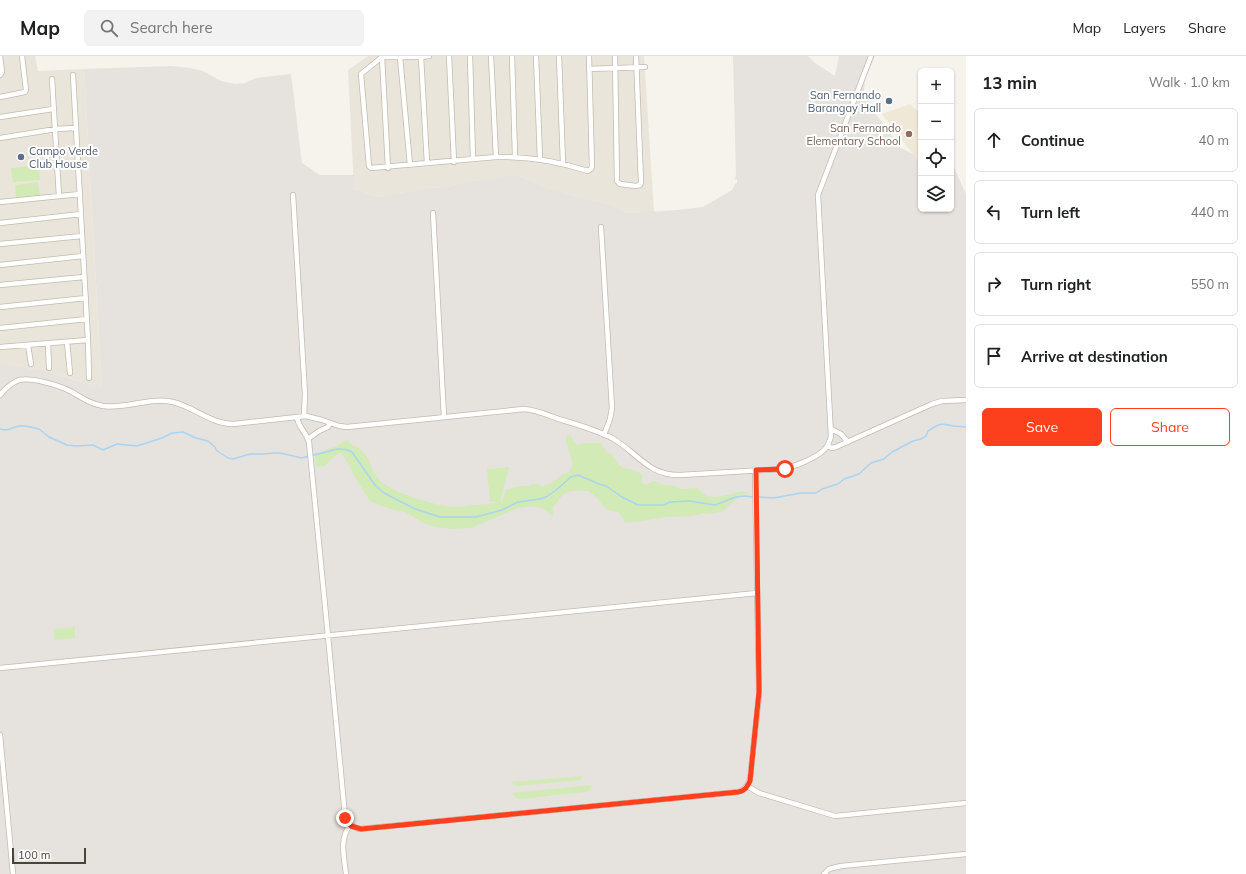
<!DOCTYPE html>
<meta charset="utf-8">
<style>
:root{--surface:#fff;--page:#f2f2f2;--text:#202124;--muted:#757577;--line:#e0e0e0;--accent:#fc3f1d}
body{margin:0;font-family:Mulish,sans-serif;background:var(--page);color:var(--text)}
.controls{position:absolute;right:12px;top:12px;display:grid;overflow:hidden;border-radius:6px;box-shadow:0 1px 3px #0004}
.controls button{width:36px;height:36px;display:grid;place-items:center;padding:0;border:0;border-bottom:1px solid var(--line);background:var(--surface);color:var(--text);font:20px sans-serif}
.scale{position:absolute;left:12px;bottom:10px;width:74px;box-sizing:border-box;padding-left:4px;border:2px solid #4b4439;border-top:0;font-size:11px;line-height:14px;white-space:nowrap;color:#4b4439;-webkit-text-stroke:3px #fff;paint-order:stroke}
.stop{position:absolute;width:12px;height:12px;margin:-9px;border:3px solid #fc3f1d;border-radius:50%;background:#fff}
.stop.end{background:#fc3f1d;border-color:#fff;box-shadow:0 1px 4px #0008}
.list{margin:0;padding:0;list-style:none}
h2{display:flex;justify-content:space-between;align-items:center;height:52px;margin:0;padding:0 16px;font-size:17px}
h2 small{font-size:13px;font-weight:400;color:var(--muted)}
.list li{display:grid;grid-template-columns:26px 1fr auto;gap:12px;align-items:center;box-sizing:border-box;height:64px;margin:0 8px 8px;padding:0 8px;border:1px solid var(--line);border-radius:6px}
.list b{display:block;font-size:15px;white-space:nowrap}
.list em{font-size:13px;font-style:normal;color:var(--muted)}
.actions{display:flex;gap:8px;padding:12px 16px}
.actions a{flex:1;padding:9px 0;border:1px solid var(--accent);border-radius:6px;text-align:center;font-size:14px;color:var(--accent)}
.actions .main{background:var(--accent);color:#fff}
.icon{flex:none;width:22px;height:22px;fill:none;stroke:currentColor;stroke-width:2;stroke-linecap:round;stroke-linejoin:round}
.map{position:relative;flex:none;width:966px;height:818px;overflow:hidden}
header{display:flex;align-items:center;gap:24px;box-sizing:border-box;height:56px;padding:0 20px;background:var(--surface);border-bottom:1px solid var(--line)}
header strong{font-size:19px}
nav{display:flex;gap:22px;margin-inline-start:auto;font-size:14px}
.search{width:280px;height:36px;background:var(--page);display:flex;align-items:center;gap:10px;box-sizing:border-box;padding:0 14px;border-radius:6px;color:var(--muted);font-size:15px}
main{display:flex}
aside{flex:1;background:var(--surface)}
.map>svg:first-child{display:block}
.residential{fill:#eae5da}
.industrial{fill:#e6e2dd}
.education{fill:#efe8d6}
.green{fill:#d2eab5}
.lines{fill:none;stroke-linecap:round;stroke-linejoin:round}
.stream{stroke:#a9d4f2;stroke-width:1.5}
.street-casing{stroke:#c2bbae;stroke-width:6}
.street{stroke:#fff;stroke-width:4.5}
.route{stroke:#fc3f1d;stroke-width:5}
.service-dot{fill:#5c6f8a;stroke:#fff;stroke-width:1.5}
.education-dot{fill:#8d6e63;stroke:#fff;stroke-width:1.5}
.labels{text-anchor:middle;stroke-width:4;stroke-linejoin:round;paint-order:stroke}
.service-label{font-size:11px;fill:#4e5e75;stroke:#fff;text-anchor:end}
.education-label{font-size:11px;fill:#785e54;stroke:#fff;text-anchor:end}
</style>
<header>
<strong>Map</strong>
<div class="search"><svg class="icon" aria-label="search" viewBox="0 0 24 24"><circle cx="10" cy="10" r="6"/><path d="M15 15l6 6"/></svg>Search here</div>
<nav><a>Map</a><a>Layers</a><a>Share</a></nav>
</header>
<main>
<div class="map">
<svg width="966" height="818" viewBox="0 0 966 818">
<rect width="100%" height="100%" fill="#f6f3ec"/>
<!-- residential -->
<path class="residential" d="M0 0H35L38 15 84 13 102 333 73 323 45 315 0 307Z
M368 0H644L654 156 633 157 626 156 613 150 548 132 519 120H508L463 126 448 131 425 132 379 141 354 133 348 14Z"/>
<!-- industrial -->
<path class="industrial" d="M733 0H808L815 7 835 20 839 0H875L865 24 864 35 869 43 870 50 901 92 913 98 920 107H921V153H951V105L966 138V818H0V307L45 315 102 332 84 13 171 10 190 12 203 15 221 25 235 28 245 27 256 22 291 18 302 107 320 119H354V133L379 141 425 132 448 131 463 126 508 120H519L548 132 613 150 626 156 633 157 677 154 703 151 732 134 735 128 737 127V123H735L736 120Z"/>
<!-- education -->
<path class="education" d="M910 48 921 58V107H920L913 98 882 58Z"/>
<!-- green -->
<path class="green" d="M39 109 40 124 13 126 11 112Z
M38 126 40 141 16 143 15 129Z
M570 379 574 386 577 389 586 387H601L606 396 612 398 618 408 623 412 630 413 642 418V427L646 429 654 425 657 426 662 429H672L681 433 698 432C713 451 729 434 748 436V438L741 439 738 442 729 449 722 456 707 458 704 457 692 460 666 461 635 466H625L619 456 608 454 601 447 598 443 588 435C581 435 570 434 564 438 561 440 557 447 553 451V459H551L542 452 533 450 518 452 471 472 454 473 436 471 423 467 405 456 390 453 374 447 370 445 354 420 350 411 341 396C335 399 330 405 325 410L318 411 316 409 315 398 339 389 347 383 350 388C371 395 367 408 378 422 384 430 395 434 404 438 421 444 437 450 455 451 461 451 467 450 473 449 482 449 492 448 501 446L503 442 506 434 519 430H528L532 428H537L542 431 553 426 563 418 569 416 571 413 572 406 566 384V381Z
M509 411 500 446H490L487 413Z
M75 571V582L54 584V573Z
M582 720 581 723 579 724 518 730 513 729 512 726Z
M593 729 589 735 586 736 520 743 517 742 512 737Z"/>
<g class="lines">
<!-- stream -->
<path class="stream" d="M0 373 6 374 19 370H26L39 373 49 381 67 389 76 390 93 389 103 394 117 388 137 390 162 382 172 377 183 376 196 382 208 385 215 391 216 394 228 402 233 403 250 398H263L274 397H280L302 402 309 400
M312 399C327 398 338 388 352 396L375 429 384 437 415 453 440 461H476L502 454 518 446 540 443 546 441 555 435 571 421 578 419 599 428 606 430 622 441 638 449H664L670 446 689 445 715 449 736 441 745 440 754 441
M758 441 774 442 801 437H816L822 433 838 428 844 423 859 418 871 407 884 403 892 396 913 385 921 383 926 380 928 375 936 370 942 368 954 370 966 371"/>
<!-- street casing -->
<g class="street-casing">
<path id="street" d="M429 0 421 1H382L361 18 369 110 371 112 496 101C529 100 557 105 588 115L591 113 592 111 589 0
M449 0 454 106
M470 0 473 103
M491 0 496 101
M512 0 515 100
M536 0 540 103
M559 0 563 107
M615 0 617 125 620 128 636 130 640 129 641 126 636 0
M382 1 388 112
M400 1 410 109
M421 1 427 107
M589 13 645 11
M0 19 2 16 0 0
M73 19 88 284 89 322
M52 23 59 140
M0 41 25 36 26 34 22 0
M0 61 53 53
M0 82 56 73 75 72
M293 139 305 338 304 360
M0 146 80 138
M433 157 444 361
M0 167 81 158
M601 171 612 352 610 363 604 379
M0 188 82 180
M0 209 83 200
M0 229 84 221
M0 251 86 242
M0 272 87 263
M67 286 70 317
M48 287 49 312
M28 289 31 308
M0 291 88 284
M0 339C5 333 11 327 19 324 32 321 61 330 72 336 82 342 91 348 103 350 124 353 151 341 173 346 194 351 211 368 233 368L306 360 322 364 339 370 347 371 524 353C537 354 550 360 562 364 579 369 596 374 612 382 638 397 648 420 681 419L781 413C792 412 816 402 824 394 828 390 830 385 831 380L818 139 871 0
M297 361C298 371 306 376 309 386L328 580 345 760 350 769 359 773 738 736C745 734 748 730 750 723L759 639 755 415
M831 373 841 378 848 386
M308 383 319 375 328 371 330 367
M827 390 832 392 836 391 932 348 942 345 966 344
M0 612 757 537
M0 679 13 818
M747 730 759 737 835 760 966 747
M346 818C344 801 339 783 350 769
M824 818 829 813 841 810 966 798"/>
</g>
<!-- street -->
<use href="#street" class="street"/>
</g>
<g class="lines">
<!-- route -->
<path class="route" d="M345 762 351 770 361 773 738 736C745 735 747 731 750 725L759 636 756 414 785 413"/>
</g>
<!-- markers -->
<g class="service-dot">
<circle cx="889" cy="45" r="4"/>
<circle cx="21" cy="101" r="4"/>
</g>
<circle class="education-dot" cx="909" cy="78" r="4"/>
<g class="labels">
<!-- service labels -->
<g class="service-label">
<text x="881" y="43">San Fernando<tspan x="881" dy="13">Barangay Hall</tspan></text>
<text x="29" y="99" text-anchor="start">Campo Verde<tspan x="29" dy="13">Club House</tspan></text>
</g>
<!-- education labels -->
<g class="education-label">
<text x="901" y="76">San Fernando<tspan x="901" dy="13">Elementary School</tspan></text>
</g>
</g>
</svg>
<div class="controls">
<button>+</button>
<button>−</button>
<button><svg class="icon" aria-label="locate" viewBox="0 0 24 24"><circle cx="12" cy="12" r="6"/><path d="M12 2v4M12 18v4M2 12h4M18 12h4"/></svg></button>
<button><svg class="icon" aria-label="layers" viewBox="0 0 24 24"><path d="M12 4l9 5-9 5-9-5zM3 14l9 5 9-5"/></svg></button>
</div>
<div class="scale">100 m</div>
<div class="stop" style="left:785px;top:413px"></div>
<div class="stop end" style="left:345px;top:762px"></div>
</div>
<aside>
<h2>13 min<small>Walk · 1.0 km</small></h2>
<ul class="list">
<li><svg class="icon" aria-label="ahead" viewBox="0 0 24 24"><path d="M12 20V5M6 11l6-6 6 6"/></svg><div><b>Continue</b></div><em>40 m</em></li>
<li><svg class="icon" aria-label="left" viewBox="0 0 24 24"><path d="M17 20v-9H6M10 6l-5 5 5 5"/></svg><div><b>Turn left</b></div><em>440 m</em></li>
<li><svg class="icon" aria-label="right" viewBox="0 0 24 24"><path d="M7 20v-9h11M14 6l5 5-5 5"/></svg><div><b>Turn right</b></div><em>550 m</em></li>
<li><svg class="icon" aria-label="arrive" viewBox="0 0 24 24"><path d="M6 21V4h12l-3 4 3 4H6"/></svg><div><b>Arrive at destination</b></div></li>
</ul>
<div class="actions"><a class="main">Save</a><a>Share</a></div>
</aside>
</main>
